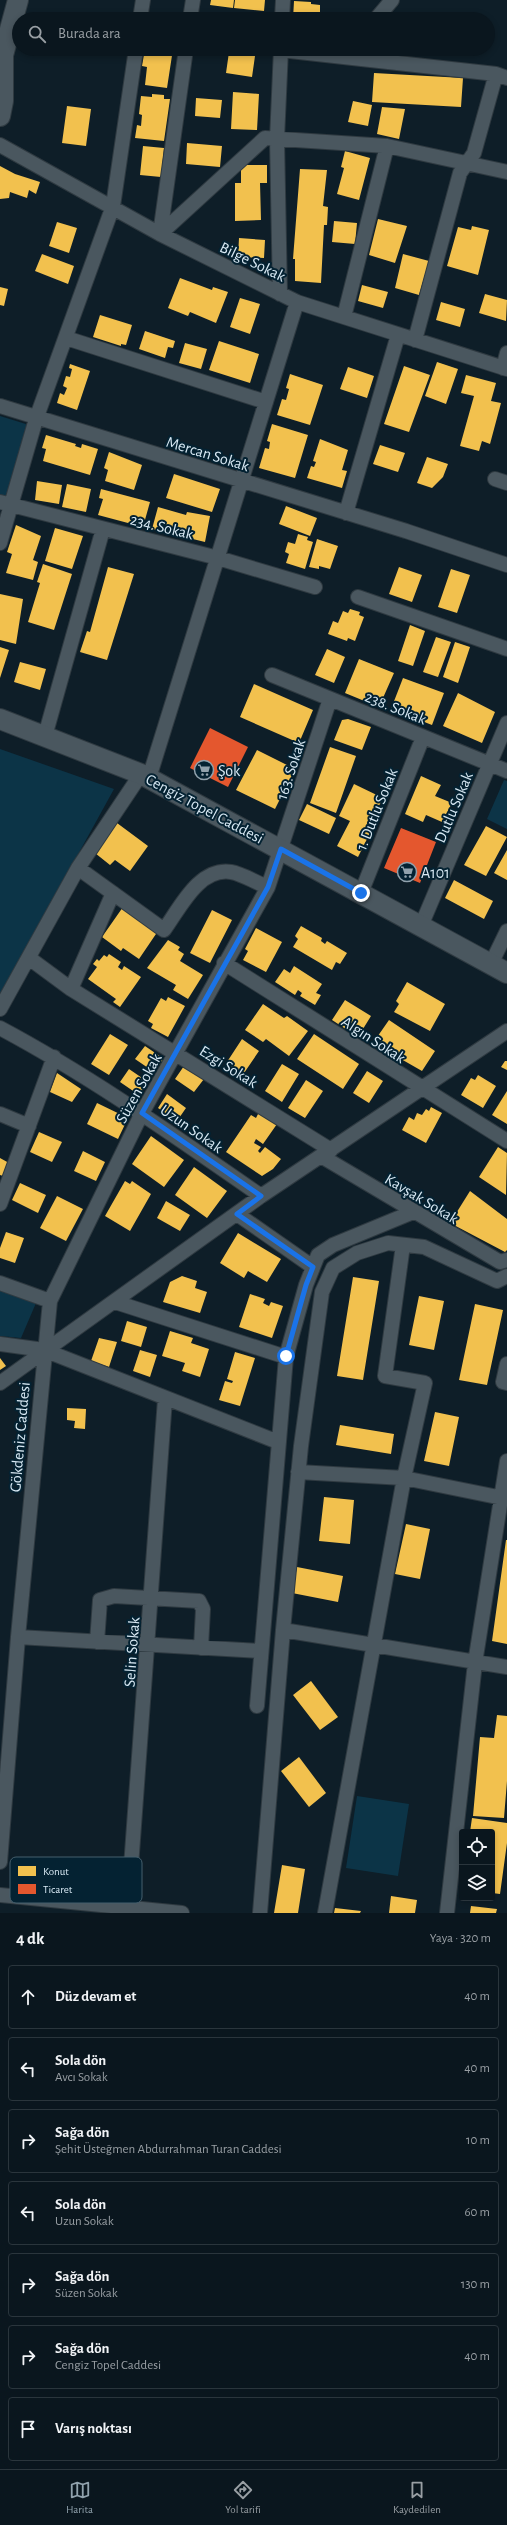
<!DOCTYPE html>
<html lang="tr">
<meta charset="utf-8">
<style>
:root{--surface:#0a161e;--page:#18232b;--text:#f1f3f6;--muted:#999fa4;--line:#2a353c;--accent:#91a2ad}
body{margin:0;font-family:"Alegreya Sans",sans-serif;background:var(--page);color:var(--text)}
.controls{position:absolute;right:12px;bottom:12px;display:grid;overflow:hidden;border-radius:4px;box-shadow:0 2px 6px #0003}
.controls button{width:36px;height:36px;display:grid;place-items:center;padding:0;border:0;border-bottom:1px solid var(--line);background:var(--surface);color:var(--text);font:20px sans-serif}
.stop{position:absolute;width:12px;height:12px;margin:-9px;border:3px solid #1a73e8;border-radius:50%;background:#fff}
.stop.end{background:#1a73e8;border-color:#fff;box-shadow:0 1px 4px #0008}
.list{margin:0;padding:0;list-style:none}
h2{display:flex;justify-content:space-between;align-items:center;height:52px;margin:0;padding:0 16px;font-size:17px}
h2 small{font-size:13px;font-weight:400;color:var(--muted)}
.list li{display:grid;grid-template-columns:26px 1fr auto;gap:12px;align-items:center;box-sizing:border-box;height:64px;margin:0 8px 8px;padding:0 8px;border:1px solid var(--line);border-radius:4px}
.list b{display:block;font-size:15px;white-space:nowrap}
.list p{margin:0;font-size:13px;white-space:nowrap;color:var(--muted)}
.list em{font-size:13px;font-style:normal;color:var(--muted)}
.icon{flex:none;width:22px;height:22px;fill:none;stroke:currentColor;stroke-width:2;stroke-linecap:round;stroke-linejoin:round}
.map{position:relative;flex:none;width:507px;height:1913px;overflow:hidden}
.search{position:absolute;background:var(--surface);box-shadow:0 2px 6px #0003;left:12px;right:12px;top:12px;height:44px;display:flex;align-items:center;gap:10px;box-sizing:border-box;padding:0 14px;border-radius:22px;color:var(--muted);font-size:15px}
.sheet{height:556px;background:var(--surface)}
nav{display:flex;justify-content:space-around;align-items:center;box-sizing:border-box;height:56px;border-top:1px solid var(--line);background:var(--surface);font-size:11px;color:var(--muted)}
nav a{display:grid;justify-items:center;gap:2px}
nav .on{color:var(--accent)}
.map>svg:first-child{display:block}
.green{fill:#0c3447}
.homes{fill:#f2c14e}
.shops{fill:#e4572e}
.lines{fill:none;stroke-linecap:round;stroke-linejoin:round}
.minor-casing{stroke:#2f3a41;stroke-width:16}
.secondary-casing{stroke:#2f3a41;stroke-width:22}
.minor{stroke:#4a575f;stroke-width:14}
.secondary{stroke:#4a575f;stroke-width:20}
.route{stroke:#1a73e8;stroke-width:5}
.labels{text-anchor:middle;stroke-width:4;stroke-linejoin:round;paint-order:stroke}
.street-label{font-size:16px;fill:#d8e9f4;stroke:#042232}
.poi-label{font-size:16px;fill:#d8e9f4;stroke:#042232;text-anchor:start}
.key{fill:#042232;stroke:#445e6c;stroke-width:1}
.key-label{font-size:11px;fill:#d8e9f4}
</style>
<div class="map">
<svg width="507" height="1913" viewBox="0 0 507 1913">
<rect width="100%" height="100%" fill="#0e1e28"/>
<!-- green -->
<path class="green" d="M0 416 29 425 7 500 0 498Z
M0 749 114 789 0 996Z
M504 780 507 781V829L487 819Z
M0 1290 36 1303 21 1338 0 1336Z
M357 1796 409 1804 398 1876 346 1868Z"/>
<!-- homes -->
<path class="homes" d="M211 0H234L233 8 210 5Z
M235 0H265L264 11 234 8Z
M294 1 311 2V4L320 5V19H293Z
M396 13H415V19H396Z
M145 49H173L167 88 145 85 147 67 142 66Z
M200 49H226L225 55 199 51Z
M229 52 255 56 252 77 226 73Z
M374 73 463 78 461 107 372 102Z
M233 92 259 94 257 130 231 129Z
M152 94 164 95V99H170L164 141 135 138 137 125 141 126 142 115 139 114 141 96 152 97Z
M196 98 222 100 220 118 195 116Z
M353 101 372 105 368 126 348 122Z
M67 106 91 109 86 146 62 143Z
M382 107 405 109 399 139 377 134Z
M187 143 222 146 220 167 186 164Z
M143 146 164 148 161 177 140 175Z
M345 151 370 158 359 200 337 194 344 168 341 167Z
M241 165H267V183H260L261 220 235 221V183H241Z
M0 166 15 174 40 182 36 194 29 190 27 198 10 192 9 198 0 199Z
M300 169 327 170 323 206 328 207 327 225H324L321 283 295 281V259H293Z
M378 219 407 226 395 263 369 255Z
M334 221 357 223 355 244 332 242Z
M57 222 77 228 69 253 49 246Z
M472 226 489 230 478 275 447 266 458 227 471 230Z
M239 238 265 240 264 258 238 257Z
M42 254 74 266 68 284 35 271Z
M403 254 429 261 419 295 395 288Z
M180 278 212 290 213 287 228 292 216 323 190 312 188 316 168 308Z
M362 285 388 292 383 308 358 301Z
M0 287 8 289 4 306 0 305Z
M485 294 507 300 506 321 479 313Z
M240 298 260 304 250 334 230 327Z
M441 302 465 309 460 327 436 320Z
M100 315 132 325 126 345 121 344V346L93 337Z
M145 331 175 341 173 348 168 347 165 358 139 349Z
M219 341 259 354 250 383 209 370Z
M185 343 207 349 201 369 179 363Z
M437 362 458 369 446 404 425 396Z
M70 364 90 371 77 410 57 403 60 393 64 395 67 388 63 386 66 376 70 377 72 369 69 368Z
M404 366 430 375 409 432 384 424Z
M348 367 374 376 367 398 340 389Z
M290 374 323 385 310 425 277 415 282 399 286 400 289 389 286 388Z
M466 375 496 383 491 401 501 403 490 444 482 441 479 451 460 446 474 396 461 393Z
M272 424 308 435 295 478 259 468 265 448 269 449 270 442 267 441Z
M46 435 76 444 75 446 81 448 82 444 98 449 90 475 43 461 46 449 42 448Z
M320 439 348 450 342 470 347 471 342 488 307 478 311 466 314 467 316 462 313 461Z
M380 445 405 453 398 472 373 464Z
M109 452 142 465 134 490 105 481 108 470 104 468Z
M427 457 448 464 443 477 432 488 417 483Z
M174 474 220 489 212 512 166 498Z
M37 481 62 485 59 504 35 500Z
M67 484 91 489 86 512 62 507Z
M101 489 150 502 143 527 98 515 103 499 99 498Z
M286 506 317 518 310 536 279 524Z
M158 507 186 515 187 512 210 516 205 542 152 529Z
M16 525 41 536 33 560 38 562 33 580 6 573 12 554 7 552Z
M55 528 83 536 72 569 45 561Z
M298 534 308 537 307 540 313 542 305 569 286 563 289 554 285 552 288 542 295 544Z
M317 539 338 546 330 569 319 566V569L309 567Z
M43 564 72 574 54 630 28 622 40 583 37 582Z
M108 567 134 574 107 660 80 652 87 631 90 632Z
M399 567 422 575 412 602 389 594Z
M451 569 470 575 457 613 438 607Z
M0 594 23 599 16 644 0 640Z
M350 609 360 612 359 615 364 617 355 641 348 638 347 641 328 634 333 621 338 623 343 611 348 613Z
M410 625 425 631 413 666 398 661Z
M436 637 451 642 438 677 423 672Z
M455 642 470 647 458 683 443 677Z
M0 647 9 650 0 678Z
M327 649 345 657 334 683 315 675Z
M359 659 394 673 379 707 345 693Z
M20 662 46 669 40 690 14 682Z
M403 678 444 693 432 725 391 709Z
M254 684 313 710 299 743 240 717Z
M458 693 495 712 482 743 443 726Z
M348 719 371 727 362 750 334 740 342 720Z
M330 747 356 756 336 813 310 803Z
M257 750 295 769 275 809 236 790Z
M421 776 441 785 435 796 452 803 442 822 426 815 423 822 405 814Z
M354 784 383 798 367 829 371 831 358 857 337 846 350 821 339 816Z
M307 804 336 818 329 834 299 820Z
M117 823 148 846 130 871 115 860 110 865 95 853Z
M486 826 507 837 486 876 464 865Z
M507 850V880L494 873Z
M454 880 493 901 484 919 445 898Z
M123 907 158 931 139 959 123 948 121 951 102 937Z
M212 910 232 920 210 963 190 953Z
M301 926 322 938 321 941 325 944 327 941 347 953 340 964 336 962 332 970 293 947 298 939 295 936Z
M256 928 282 942 266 972 243 960 248 951 245 949Z
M168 940 180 947 178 950 184 954 180 961 203 975 188 999 173 990 176 985 147 968Z
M109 954 121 962 118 967 122 970 124 966 141 977 120 1007 113 1002 116 999 88 979 97 967 93 964 97 959 99 961 104 955 107 957Z
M294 966 322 984 316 993 321 995 315 1005 300 996 302 993 298 990 295 995 275 982 284 969 290 973Z
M407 982 445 1004 430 1031 394 1012 399 1004 396 1001Z
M168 997 185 1006 168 1037 151 1028 153 1024 148 1021 161 998 166 1001Z
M345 1000 371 1016 358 1037 332 1020Z
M263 1004 284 1018 287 1016 308 1031 289 1056 266 1039 263 1042 245 1030Z
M389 1020 435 1051 422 1071 373 1043Z
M110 1034 128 1045 109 1075 91 1064Z
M314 1034 359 1064 343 1089 297 1059Z
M242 1039 259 1051 242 1076 225 1065Z
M145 1046 164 1059 154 1072 135 1059Z
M505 1061H507V1070L501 1067Z
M282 1064 299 1074 282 1102 265 1091Z
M184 1066 204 1079 194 1092 175 1079Z
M129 1069 148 1082 139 1095 120 1082Z
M367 1071 383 1081 369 1103 353 1093Z
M57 1073 81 1089 72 1102 50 1092Z
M478 1075 496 1086 483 1108 461 1095 471 1078 475 1080Z
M306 1080 323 1091 305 1118 288 1108Z
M507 1091V1124L492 1115Z
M167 1094 186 1108 177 1121 158 1108Z
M97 1103 128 1118 118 1139 87 1124Z
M431 1107 442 1113 426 1143 402 1130 409 1117 414 1120 417 1113 422 1115 426 1109 429 1111Z
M259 1112 277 1124 263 1144 256 1139 254 1143 261 1147 258 1151 260 1153 265 1147 281 1159 273 1169 262 1176 226 1152 251 1115 256 1118Z
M39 1132 62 1142 52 1162 30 1152Z
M151 1136 184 1160 164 1187 132 1164Z
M498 1147 507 1153 506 1195 479 1177Z
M83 1151 105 1162 96 1181 74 1171Z
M0 1158 9 1163 3 1176 0 1175Z
M194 1167 227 1191 207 1218 175 1195Z
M125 1181 130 1184 132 1181 151 1194 130 1231 105 1216Z
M20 1183 46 1195 38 1213 12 1200Z
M470 1191 507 1219V1250L505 1252 450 1223Z
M57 1196 83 1209 66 1241 40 1228Z
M166 1201 190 1215 180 1231 157 1218Z
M6 1232 24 1238 15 1263 0 1258V1248Z
M238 1233 281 1259 267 1282 248 1271 244 1278 220 1263Z
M182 1276 197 1281 195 1288 207 1292 200 1313 163 1302 170 1282Z
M353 1277 379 1281 363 1380 337 1376Z
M250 1294 265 1299 263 1303 269 1306 271 1302 283 1306 272 1338 239 1327Z
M419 1296 444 1301 434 1350 409 1345Z
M475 1304 503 1310 487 1385 459 1380Z
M127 1321 147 1327 141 1347 121 1341Z
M170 1331 193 1338 191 1343 209 1349 200 1377 182 1371 185 1363 162 1356Z
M99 1338 117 1342 109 1367 91 1361Z
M140 1350 157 1355 150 1377 133 1371Z
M235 1352 255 1358 240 1406 219 1400 225 1381 232 1383 233 1381 227 1379Z
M0 1358 6 1366 0 1370Z
M67 1408 86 1409 85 1429 74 1428 75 1421 67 1420Z
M435 1412 459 1417 449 1466 424 1461Z
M340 1425 394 1434 391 1454 336 1445Z
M324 1497 354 1500 350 1544 319 1541Z
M406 1524 430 1529 420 1579 395 1574Z
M506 1540H507V1644L492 1641Z
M297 1567 343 1576 338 1602 292 1593Z
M311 1681 338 1717 320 1730 293 1695Z
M497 1715 507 1716V1781L504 1818 473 1816 480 1737 494 1738Z
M299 1757 326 1793 309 1807 281 1771Z
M472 1818 507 1823V1843L500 1894 492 1893V1832H470Z
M282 1865 305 1869 298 1913H274Z
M391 1896 417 1900 415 1913H389Z
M471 1906 497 1909 496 1913H470Z
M335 1908 361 1911 360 1913H334Z"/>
<!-- shops -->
<path class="shops" d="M210 728 248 747 228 787 190 768Z
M401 828 436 842 420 883 384 868Z"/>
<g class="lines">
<!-- minor casing -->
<g class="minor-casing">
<path id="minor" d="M140 19 143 0
M190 19 193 0
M282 19 283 0
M376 19 392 0
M281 50 496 74 507 78
M0 145 160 234 297 302 507 369
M160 234 265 138 387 146 507 172
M160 234 186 49
M280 294 277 139 281 49
M344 317 387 146
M66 338 266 402
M415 340 460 173 474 153 496 74
M503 368 507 353
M0 406 406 531 507 565
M495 479 507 483
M0 502 218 558 315 587
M346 513 398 335
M0 543 36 419 113 206 136 49
M358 597 507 649
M272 675 507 771
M45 736 103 529
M149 778 297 302
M78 868 164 930C180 908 199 867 231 872 243 874 256 883 268 887
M361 893 423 737
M421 926 507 723
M29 958 71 989 331 1150
M224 963 507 1141
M491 964 507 931
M71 989 113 893
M0 1009 78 868 141 774
M0 1028C92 1077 176 1137 261 1196
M0 1114 29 1126
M321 1156 500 1262 507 1260
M0 1204 54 1057
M237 1214 313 1267
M0 1283 50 1301
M115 1302 286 1357
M0 1344 44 1350 278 1442
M507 1364 503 1382 507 1383
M0 1383 261 1196 507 1031
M298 1472 404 1478 507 1499
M283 1630 507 1667
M18 1637 261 1651
M97 1642 100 1600 114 1596 199 1601 203 1609 201 1648
M257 1706 286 1357 306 1285 318 1255 333 1245 413 1212
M0 1862 18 1637 50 1301 142 1113 268 887 330 699
M0 1895 182 1913
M128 1908 165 1399
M260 1913 283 1630 301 1446 322 1292 333 1268 357 1253 388 1243 424 1247 497 1281 507 1276
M325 1913 404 1478 425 1383 385 1376 403 1245
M447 1913 475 1663 507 1461"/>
</g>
<!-- secondary casing -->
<g class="secondary-casing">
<path id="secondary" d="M0 66 18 0
M0 116 3 101V56
M0 719 141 774 507 973"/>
</g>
<!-- minor -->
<use href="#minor" class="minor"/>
<!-- secondary -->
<use href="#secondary" class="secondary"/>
</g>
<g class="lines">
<!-- route -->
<path class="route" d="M286 1356 306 1285 313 1267 237 1214 261 1196 142 1113 268 887 281 849 361 893"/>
</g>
<!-- icons -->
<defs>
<g id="supermarket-ring" transform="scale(1)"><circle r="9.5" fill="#042232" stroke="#91a2ad" stroke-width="1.5"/><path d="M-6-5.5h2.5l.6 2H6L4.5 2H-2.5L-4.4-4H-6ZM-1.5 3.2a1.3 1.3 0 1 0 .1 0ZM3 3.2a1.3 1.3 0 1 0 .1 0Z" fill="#91a2ad"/></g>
</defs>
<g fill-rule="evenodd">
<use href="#supermarket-ring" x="204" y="770"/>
<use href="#supermarket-ring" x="407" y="872"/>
</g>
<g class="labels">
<!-- street labels -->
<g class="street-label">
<text transform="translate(253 261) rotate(26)" y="6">Bilge Sokak</text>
<text transform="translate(208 453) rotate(17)" y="6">Mercan Sokak</text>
<text transform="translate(162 526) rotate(14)" y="6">234. Sokak</text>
<text transform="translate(396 707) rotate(22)" y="6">238. Sokak</text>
<text transform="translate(290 769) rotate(-72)" y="6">163. Sokak</text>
<text transform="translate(453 807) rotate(-67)" y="6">Dutlu Sokak</text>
<text transform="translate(205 808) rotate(28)" y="6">Cengiz Topel Caddesi</text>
<text transform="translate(376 809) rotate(-68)" y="6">1. Dutlu Sokak</text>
<text transform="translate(374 1039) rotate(33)" y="6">Algın Sokak</text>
<text transform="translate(229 1066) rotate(32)" y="6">Ezgi Sokak</text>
<text transform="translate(138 1088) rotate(-61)" y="6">Süzen Sokak</text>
<text transform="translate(192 1128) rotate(35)" y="6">Uzun Sokak</text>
<text transform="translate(422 1198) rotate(31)" y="6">Kavşak Sokak</text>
<text transform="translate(19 1437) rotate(-85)" y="6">Gökdeniz Caddesi</text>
<text transform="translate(131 1652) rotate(-86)" y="6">Selin Sokak</text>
</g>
<!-- poi labels -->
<g class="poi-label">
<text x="218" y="776">Şok</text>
<text x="421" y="878">A101</text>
</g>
</g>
<!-- legend -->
<rect x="10" y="1857" width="132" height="46" rx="6" class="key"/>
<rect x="18" y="1866" width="18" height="10" fill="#f2c14e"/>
<rect x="18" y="1884" width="18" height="10" fill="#e4572e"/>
<g class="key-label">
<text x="43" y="1875">Konut</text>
<text x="43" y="1893">Ticaret</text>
</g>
</svg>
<div class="controls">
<button><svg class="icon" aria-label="locate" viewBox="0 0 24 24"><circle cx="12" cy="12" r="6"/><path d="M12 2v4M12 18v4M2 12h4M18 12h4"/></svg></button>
<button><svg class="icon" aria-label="layers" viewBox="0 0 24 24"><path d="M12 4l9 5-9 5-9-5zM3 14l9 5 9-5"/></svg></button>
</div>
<div class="stop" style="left:286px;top:1356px"></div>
<div class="stop end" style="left:361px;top:893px"></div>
<div class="search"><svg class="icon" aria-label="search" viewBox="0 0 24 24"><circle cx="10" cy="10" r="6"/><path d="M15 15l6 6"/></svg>Burada ara</div>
</div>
<section class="sheet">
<h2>4 dk<small>Yaya · 320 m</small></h2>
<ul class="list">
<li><svg class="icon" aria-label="ahead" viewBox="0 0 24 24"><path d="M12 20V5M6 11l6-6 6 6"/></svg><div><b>Düz devam et</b></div><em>40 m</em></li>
<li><svg class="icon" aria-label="left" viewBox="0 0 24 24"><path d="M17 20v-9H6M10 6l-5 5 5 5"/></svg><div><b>Sola dön</b><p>Avcı Sokak</p></div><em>40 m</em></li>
<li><svg class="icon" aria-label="right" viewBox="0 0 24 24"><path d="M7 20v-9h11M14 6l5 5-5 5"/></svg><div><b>Sağa dön</b><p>Şehit Üsteğmen Abdurrahman Turan Caddesi</p></div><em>10 m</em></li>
<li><svg class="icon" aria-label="left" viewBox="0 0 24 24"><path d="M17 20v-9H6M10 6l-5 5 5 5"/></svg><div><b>Sola dön</b><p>Uzun Sokak</p></div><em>60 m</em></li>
<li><svg class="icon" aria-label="right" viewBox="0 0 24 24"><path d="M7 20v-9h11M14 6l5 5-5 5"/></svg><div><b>Sağa dön</b><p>Süzen Sokak</p></div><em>130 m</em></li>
<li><svg class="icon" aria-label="right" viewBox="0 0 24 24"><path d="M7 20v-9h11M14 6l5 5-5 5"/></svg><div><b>Sağa dön</b><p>Cengiz Topel Caddesi</p></div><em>40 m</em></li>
<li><svg class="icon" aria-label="arrive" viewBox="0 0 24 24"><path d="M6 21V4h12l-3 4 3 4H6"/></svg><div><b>Varış noktası</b></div></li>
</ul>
</section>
<nav>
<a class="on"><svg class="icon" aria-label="map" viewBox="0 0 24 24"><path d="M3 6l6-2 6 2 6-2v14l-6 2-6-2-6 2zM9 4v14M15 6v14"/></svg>Harita</a>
<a><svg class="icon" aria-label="directions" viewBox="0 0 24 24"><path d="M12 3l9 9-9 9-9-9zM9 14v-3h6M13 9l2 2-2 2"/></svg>Yol tarifi</a>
<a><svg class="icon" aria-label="saved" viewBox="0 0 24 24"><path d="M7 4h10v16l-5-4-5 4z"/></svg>Kaydedilen</a>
</nav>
